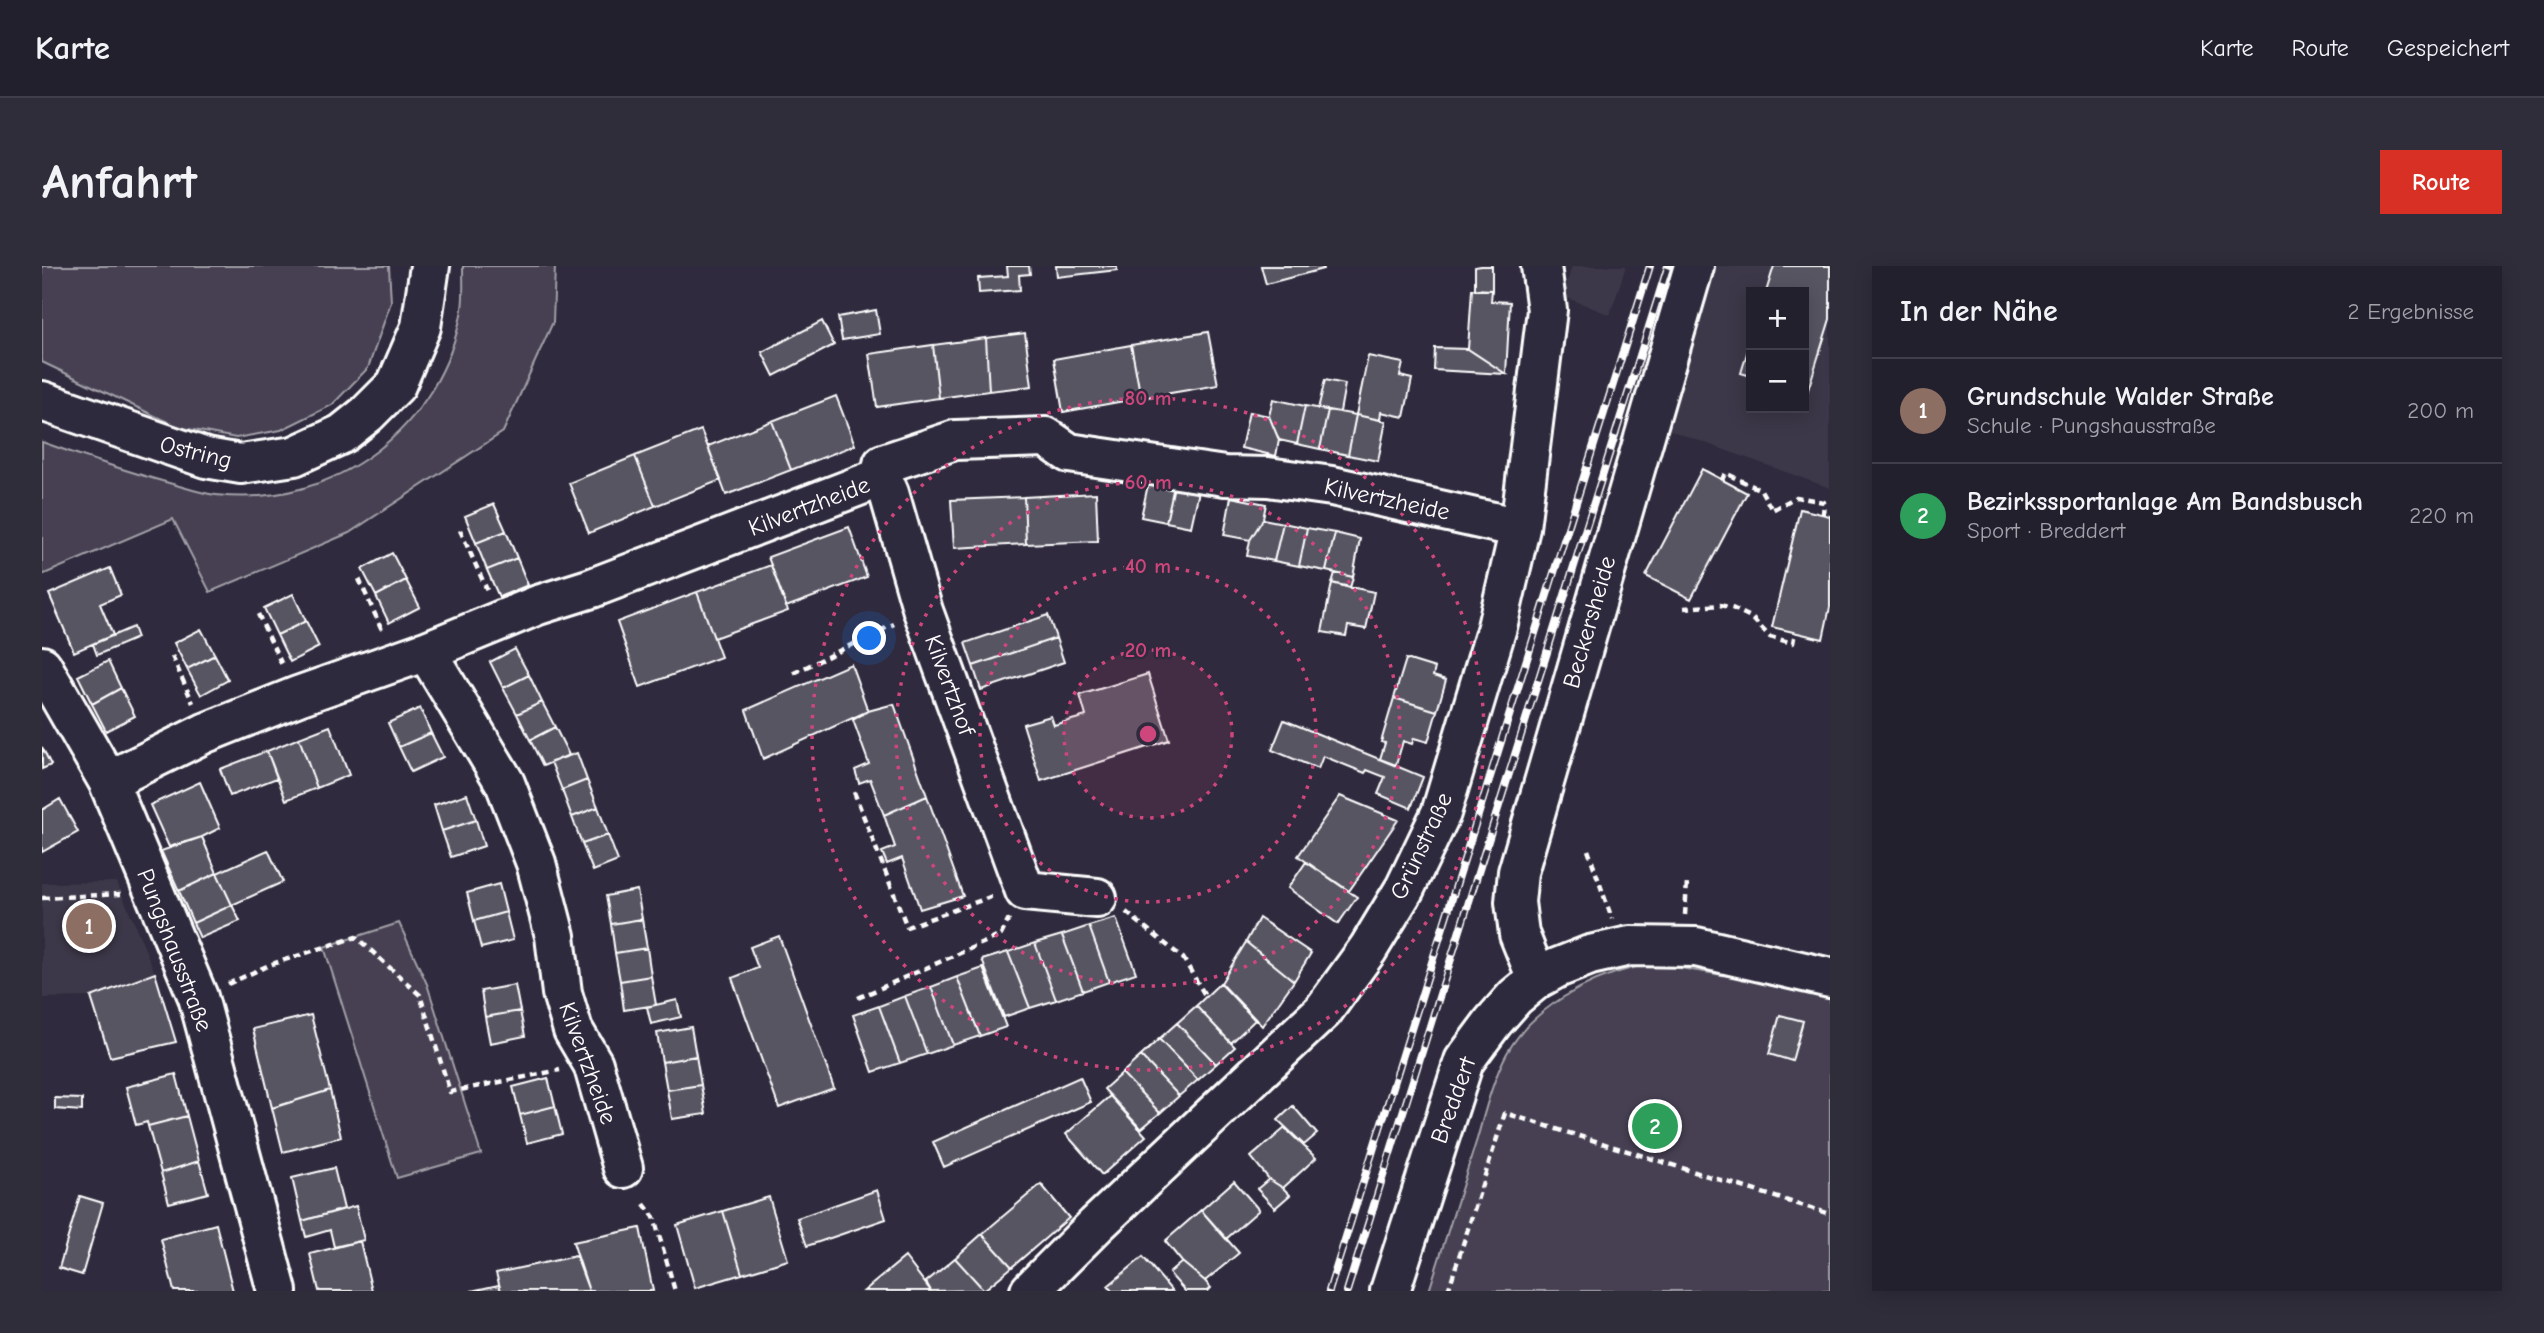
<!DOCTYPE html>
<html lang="de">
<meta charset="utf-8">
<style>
:root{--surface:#23202e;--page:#2f2d3a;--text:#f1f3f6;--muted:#a3a3aa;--line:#403e4a;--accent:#d93025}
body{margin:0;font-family:"Comic Neue",sans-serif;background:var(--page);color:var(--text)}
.controls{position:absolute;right:21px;top:21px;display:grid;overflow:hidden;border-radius:0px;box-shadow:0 4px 18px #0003}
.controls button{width:63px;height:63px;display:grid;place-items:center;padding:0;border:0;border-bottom:2px solid var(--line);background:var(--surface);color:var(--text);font:35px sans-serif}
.you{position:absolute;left:828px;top:373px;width:24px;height:24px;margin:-18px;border:5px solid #fff;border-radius:50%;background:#1a73e8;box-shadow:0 0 0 10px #1a73e833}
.badge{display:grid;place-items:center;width:46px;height:46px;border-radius:50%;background:var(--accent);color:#fff;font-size:23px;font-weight:700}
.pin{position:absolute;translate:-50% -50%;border:4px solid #fff;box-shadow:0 2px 7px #0006}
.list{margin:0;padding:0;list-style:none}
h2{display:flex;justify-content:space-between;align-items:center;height:91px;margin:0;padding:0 28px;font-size:30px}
h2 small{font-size:23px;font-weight:400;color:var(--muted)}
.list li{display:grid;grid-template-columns:46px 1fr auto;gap:21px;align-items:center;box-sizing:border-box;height:105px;padding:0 28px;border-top:2px solid var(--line)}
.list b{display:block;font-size:26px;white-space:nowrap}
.list p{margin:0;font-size:23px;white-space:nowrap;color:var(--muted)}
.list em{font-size:23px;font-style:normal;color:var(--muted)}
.map{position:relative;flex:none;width:1788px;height:1025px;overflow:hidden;border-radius:0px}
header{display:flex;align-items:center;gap:42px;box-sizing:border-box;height:98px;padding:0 35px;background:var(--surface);border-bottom:2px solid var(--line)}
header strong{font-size:33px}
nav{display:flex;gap:38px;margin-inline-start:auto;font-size:24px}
.intro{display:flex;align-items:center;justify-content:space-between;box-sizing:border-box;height:168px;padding:0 42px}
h1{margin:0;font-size:49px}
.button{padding:18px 32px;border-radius:0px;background:var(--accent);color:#fff;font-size:24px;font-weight:700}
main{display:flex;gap:42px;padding:0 42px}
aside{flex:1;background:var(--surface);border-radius:0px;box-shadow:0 4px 18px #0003}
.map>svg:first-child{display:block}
.built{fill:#3c3749;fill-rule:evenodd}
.green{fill:#464152;stroke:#a2a0a8;stroke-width:2}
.building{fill:#595564;stroke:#fff;stroke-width:2}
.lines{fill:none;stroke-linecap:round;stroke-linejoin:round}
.minor-casing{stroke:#fff;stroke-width:44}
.major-casing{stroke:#fff;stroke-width:44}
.path{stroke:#fff;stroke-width:4.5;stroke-dasharray:7 5;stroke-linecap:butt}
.minor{stroke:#2f2a3d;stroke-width:38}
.major{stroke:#2f2a3d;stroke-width:38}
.rail-casing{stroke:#fff;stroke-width:8}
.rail{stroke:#2f2a3d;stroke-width:5;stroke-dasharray:16;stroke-linecap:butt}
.ring{fill:none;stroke:#ce467c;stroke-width:3.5;stroke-dasharray:3.5 7}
.labels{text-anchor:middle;stroke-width:5;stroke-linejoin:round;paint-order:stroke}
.street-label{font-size:24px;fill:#fff;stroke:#2f2a3d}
.centre{fill:#ce467c;stroke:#2f2a3d;stroke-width:3.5}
.ring-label{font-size:21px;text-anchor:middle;font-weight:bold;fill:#ce467c;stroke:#2f2a3d;stroke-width:5;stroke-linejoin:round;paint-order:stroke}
</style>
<header>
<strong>Karte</strong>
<nav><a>Karte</a><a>Route</a><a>Gespeichert</a></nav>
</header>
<div class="intro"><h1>Anfahrt</h1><a class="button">Route</a></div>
<main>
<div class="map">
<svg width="1788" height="1025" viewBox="0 0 1788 1025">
<rect width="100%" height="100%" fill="#2f2a3d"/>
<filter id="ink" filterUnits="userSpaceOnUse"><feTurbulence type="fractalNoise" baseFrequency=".0143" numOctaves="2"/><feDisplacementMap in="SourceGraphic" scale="14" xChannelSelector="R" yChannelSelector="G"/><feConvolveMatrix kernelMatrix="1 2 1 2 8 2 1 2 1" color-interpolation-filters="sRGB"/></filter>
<g filter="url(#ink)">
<!-- built -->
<path class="built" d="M1530 0H1584L1568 49 1521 30Z
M1668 0H1788V222L1627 164 1637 99ZM1709 26H1762V142H1709Z
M75 616 113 707 49 731 0 732V617Z"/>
<!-- green -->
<path class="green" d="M0 0H347L349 36 326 102 290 139 239 164 194 172 136 161 0 96Z
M421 0H513L511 56 461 166 307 267 168 326 131 253 0 309V176C42 191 84 205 127 217 142 221 158 227 174 229 293 243 400 161 420 43 422 29 421 14 421 0Z
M357 657 385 718 439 888 355 912 282 681Z
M1594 701H1632L1788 727V1025H1387C1403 974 1419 923 1435 873 1443 845 1451 813 1465 787 1491 741 1546 713 1594 701Z"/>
<!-- building -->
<path class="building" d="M965 0H987L988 8 977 9 978 24 937 27 936 12 966 10Z
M1014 0H1075V4L1015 11Z
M1219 0H1281V3L1224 18Z
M1439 0H1450V24H1433V1Z
M1732 0H1788V53L1765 127 1762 126V26H1724Z
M1430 23 1450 24 1449 35 1468 36 1464 108 1426 83Z
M834 44 838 68 800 74 796 51Z
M780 55 792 79 732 110 720 86Z
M1166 66 1176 119 1099 132 1089 79Z
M983 67 990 120 947 125 944 72Z
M944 72 947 125 897 132 891 79Z
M1709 74V110L1699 107Z
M891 79 897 132 835 141 827 88Z
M1089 79 1099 132 1021 146 1012 93Z
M1393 82 1426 83 1464 108 1392 104Z
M1326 90 1361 97 1358 110 1370 113 1362 151 1339 146 1338 154 1314 149Z
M1283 114 1303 118 1298 146 1276 143Z
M794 130 813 179 749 204 730 155Z
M1231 133 1263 140 1255 178 1237 174 1227 150Z
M1263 140 1286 144 1278 183 1255 178Z
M1286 144 1314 149 1306 189 1278 183Z
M1207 146 1227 150 1237 174 1234 190 1199 182Z
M1314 149 1344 155 1336 195 1306 189Z
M730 155 749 204 684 229 666 180Z
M659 164 679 214 613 240 593 190Z
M593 190 613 240 547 267 527 217Z
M1660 203 1705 227 1649 333 1604 310Z
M1107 214 1132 220 1124 256 1099 251Z
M1132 220 1157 225 1149 261 1124 256Z
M1054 227 1056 275 984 278 982 231Z
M982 231 984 278 912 282 909 234Z
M1189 231 1224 238 1221 253 1208 274 1182 269Z
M452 238 464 265 434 277 423 250Z
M1758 243 1788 250V341L1781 373 1730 361Z
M1221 253 1241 257 1232 295 1205 290 1208 274Z
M1241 257 1265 262 1257 300 1232 295Z
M807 261 825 311 744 341 726 291Z
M1265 262 1293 267 1284 305 1257 300Z
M464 265 475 292 445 304 434 277Z
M1293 267 1318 273 1311 311 1284 305Z
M350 287 364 314 334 330 320 303Z
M475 292 486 319 457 331 445 304Z
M729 299 746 345 672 372 655 326Z
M68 302 79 329 58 338 71 369 32 386 7 328Z
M1293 307 1311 311 1308 322 1290 317Z
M364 314 378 341 347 357 334 330Z
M1290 317 1332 326 1324 363 1306 360 1304 370 1280 366Z
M655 326 679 391 598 421 575 356Z
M251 328 264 355 235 369 222 342Z
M1006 349 1014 372 931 400 923 377Z
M264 355 277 381 248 396 235 369Z
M91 361 95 372 55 389 51 378Z
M159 363 173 389 145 403 132 377Z
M1014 372 1022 396 939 424 931 400Z
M473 383 487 409 461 422 448 396Z
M173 389 186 414 159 429 145 403Z
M1364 393 1393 402 1391 410 1404 414 1395 445 1352 432Z
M66 395 79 422 50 438 36 410Z
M809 398 826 445 721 493 704 444Z
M1106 408 1127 474 999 515 981 458 1009 450 1012 459 1044 450 1038 429Z
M487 409 500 436 475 448 461 422Z
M79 422 93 450 64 465 50 438Z
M1352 432 1395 445 1386 476 1372 472 1370 478 1361 475 1354 499 1338 493 1343 477 1339 476Z
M500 436 513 461 488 474 475 448Z
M852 438 885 530 842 549 828 513 817 517 813 504 827 498 811 454 826 445Z
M378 442 389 467 357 481 346 457Z
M1242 454 1381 511 1369 542 1336 528 1343 511 1325 504 1323 507 1281 490 1276 503 1230 484Z
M288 460 307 509 275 522 257 472Z
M513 461 527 489 501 500 488 474Z
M389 467 401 491 369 506 357 481Z
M257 472 275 522 244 534 225 485Z
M0 481 9 499 0 503Z
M225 485 235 512 188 530 178 503Z
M535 487 545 514 520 524 509 496Z
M545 514 556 541 530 551 520 524Z
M158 516 178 562 160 571 127 581 108 539Z
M425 528 434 554 400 565 392 539Z
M885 530 921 630 878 643 860 592 845 598 840 586 853 581 842 549Z
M1298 530 1356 554 1307 625 1256 590Z
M18 533 36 566 0 586V544Z
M556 541 566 569 540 578 530 551Z
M434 554 442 580 409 591 400 565Z
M566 569 576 595 551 605 540 578Z
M160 571 175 607 137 625 119 585Z
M226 584 241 616 190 639 175 607Z
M1264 596 1315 631 1296 658 1246 622Z
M175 607 190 639 151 657 137 625Z
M457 618 464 646 432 655 425 627Z
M595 624 600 653 569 658 564 630Z
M190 639 198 655 158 672 151 657Z
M464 646 471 674 439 682 432 655Z
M1074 652 1094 707 1067 716 1047 660Z
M1217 652 1269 687 1252 715 1204 676Z
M600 653 605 682 573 687 569 658Z
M1047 660 1067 716 1041 725 1020 669Z
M1020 669 1041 725 1014 734 993 677Z
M737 670 792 822 737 842 690 712 716 702 708 681Z
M1204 676 1252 715 1220 760 1179 717Z
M993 677 1014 734 988 742 966 686Z
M605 682 609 710 578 715 573 687Z
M966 686 988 742 962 751 940 694Z
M941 702 964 761 938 770 915 711Z
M113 707 134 776 68 791 49 731Z
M609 710 614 739 582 744 578 715Z
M915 711 938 770 911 779 889 721Z
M1178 717 1213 754 1189 777 1154 740Z
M473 719 478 745 443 751 439 725Z
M889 721 911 779 885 788 863 730Z
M863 730 885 788 858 797 837 740Z
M635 734 639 751 609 758 605 741Z
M837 740 858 797 831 806 811 749Z
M1154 740 1193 781 1174 798 1135 757Z
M478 745 483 770 448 777 443 751Z
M269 749 288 824 230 842 211 763Z
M1738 749 1761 755 1750 795 1727 788Z
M1135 757 1174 798 1156 814 1117 773Z
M649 761 654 790 620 796 615 767Z
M1117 773 1156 814 1137 830 1099 790Z
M654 790 659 819 625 824 620 796Z
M1099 790 1137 830 1118 847 1080 807Z
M1080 807 1118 847 1099 863 1062 823Z
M134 808 145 850 106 860 105 856 94 859 84 821Z
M1038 811 1049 836 902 901 891 876Z
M506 812 513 840 478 849 471 821Z
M659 819 664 848 630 853 625 824Z
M288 824 299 871 241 886 230 842Z
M1068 830 1104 870 1060 909 1024 868Z
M13 832 40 833V845L13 843Z
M513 840 520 868 485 877 478 849Z
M1251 840 1275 868 1262 879 1236 854Z
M145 850 157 895 119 907 106 860Z
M1243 862 1274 892 1241 922 1227 913 1209 891Z
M157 895 166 927 127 937 119 907Z
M292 902 302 943 260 955 250 912Z
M1227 913 1241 922 1248 929 1233 942 1215 923Z
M1192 915 1217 944 1184 973 1159 944Z
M999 918 1027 952 970 1001 940 968Z
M835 924 844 953 765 980 755 952Z
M38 930 61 937 40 1009 17 1002Z
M727 931 746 994 700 1008 681 945Z
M314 940 322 974 292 981 288 964 264 971 260 955Z
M1159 944 1197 987 1163 1015 1140 996 1123 975Z
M681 945 700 1008 653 1022 635 959Z
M174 958 191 1025H132L119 973Z
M598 962 611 1025H547L531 976Z
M940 968 970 1001 942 1024 913 992Z
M318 975 330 1025H277L268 988Z
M534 990 547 1025H459L454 1007Z
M863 991 889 1025H822Z
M1101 991 1130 1025H1070L1066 1020Z
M913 992 942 1024 889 1025 884 1016Z
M1140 996 1163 1015 1169 1022 1166 1025H1143L1127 1007Z
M457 1019 459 1025H429Z"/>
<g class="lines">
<!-- minor casing -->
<g class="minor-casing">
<path id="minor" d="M384 385 463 517 494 597 513 670 520 727 531 764 551 798 581 902
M0 400 66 515 156 731 235 1025
M66 515 163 467 256 430 384 385 496 339 550 322 840 211
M1055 632 983 625 881 345 847 227 840 211 841 198 913 174 1004 171 1027 187 1183 210 1226 211 1290 220 1478 262
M1495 713 1477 668 1473 636 1476 606 1652 0
M988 1025 1054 959 1281 745 1326 683 1363 622 1399 547 1455 361 1478 262 1505 44 1499 0
M1348 1025 1422 795 1451 756 1473 731 1495 713 1515 702 1548 689 1588 680 1654 681 1788 712"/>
</g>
<!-- major casing -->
<g class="major-casing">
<path id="major" d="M0 135 164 192 199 198 252 190 300 168 325 148 354 119 379 61 388 0"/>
</g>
<!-- path -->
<path class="path" d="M1680 214 1683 207 1719 224 1730 244 1754 231 1782 236 1781 248
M418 264 445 324
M317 313 341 366
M1642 342 1678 339 1690 342 1709 351 1728 371 1751 377 1753 366
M216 348 241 401
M130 390 151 437
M752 407 852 358
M812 526 865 661 951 630
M1546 584 1570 653
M0 632 79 628
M1084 646 1141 692 1164 731
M1643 649 1645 616
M186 718 227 699 314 671 378 729 408 826 518 804
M816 732 959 669 967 653
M602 938 612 951 633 1025
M1406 1025 1463 847 1788 948"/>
<!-- minor -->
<use href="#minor" class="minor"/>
<!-- major -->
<use href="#major" class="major"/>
<!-- rail casing -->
<g class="rail-casing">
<path id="rail" d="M1287 1025 1608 0
M1305 1025 1626 0"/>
</g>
<!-- rail -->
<use href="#rail" class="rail"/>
</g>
</g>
<!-- distance rings -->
<circle cx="1106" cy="468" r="84" fill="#ce467c" fill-opacity=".12"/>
<g class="ring">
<circle cx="1106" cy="468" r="84"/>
<circle cx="1106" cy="468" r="168"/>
<circle cx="1106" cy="468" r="252"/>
<circle cx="1106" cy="468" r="336"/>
</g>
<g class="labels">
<!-- street labels -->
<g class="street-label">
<text transform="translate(154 186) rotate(14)" y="8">Ostring</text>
<text transform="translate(1345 233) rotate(12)" y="8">Kilvertzheide</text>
<text transform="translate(767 240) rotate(-21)" y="8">Kilvertzheide</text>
<text transform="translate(1547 356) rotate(-74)" y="8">Beckersheide</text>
<text transform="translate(908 419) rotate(70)" y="8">Kilvertzhof</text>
<text transform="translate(1379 580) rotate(-65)" y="8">Grünstraße</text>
<text transform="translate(133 684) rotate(69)" y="8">Pungshausstraße</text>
<text transform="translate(546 797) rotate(70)" y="8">Kilvertzheide</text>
<text transform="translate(1411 834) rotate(-70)" y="8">Breddert</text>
</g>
</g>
<circle cx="1106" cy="468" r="10" class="centre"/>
<g class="ring-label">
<text x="1106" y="139">80 m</text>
<text x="1106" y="223">60 m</text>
<text x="1106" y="307">40 m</text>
<text x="1106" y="391">20 m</text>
</g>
</svg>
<div class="controls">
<button>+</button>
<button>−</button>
</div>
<div class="you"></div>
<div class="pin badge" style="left:47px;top:660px;background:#8d6e63">1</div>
<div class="pin badge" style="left:1613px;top:860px;background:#2e9e5b">2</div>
</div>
<aside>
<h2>In der Nähe<small>2 Ergebnisse</small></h2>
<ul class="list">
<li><span class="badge" style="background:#8d6e63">1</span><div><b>Grundschule Walder Straße</b><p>Schule · Pungshausstraße</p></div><em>200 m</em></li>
<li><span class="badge" style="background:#2e9e5b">2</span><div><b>Bezirkssportanlage Am Bandsbusch</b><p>Sport · Breddert</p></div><em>220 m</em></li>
</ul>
</aside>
</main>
